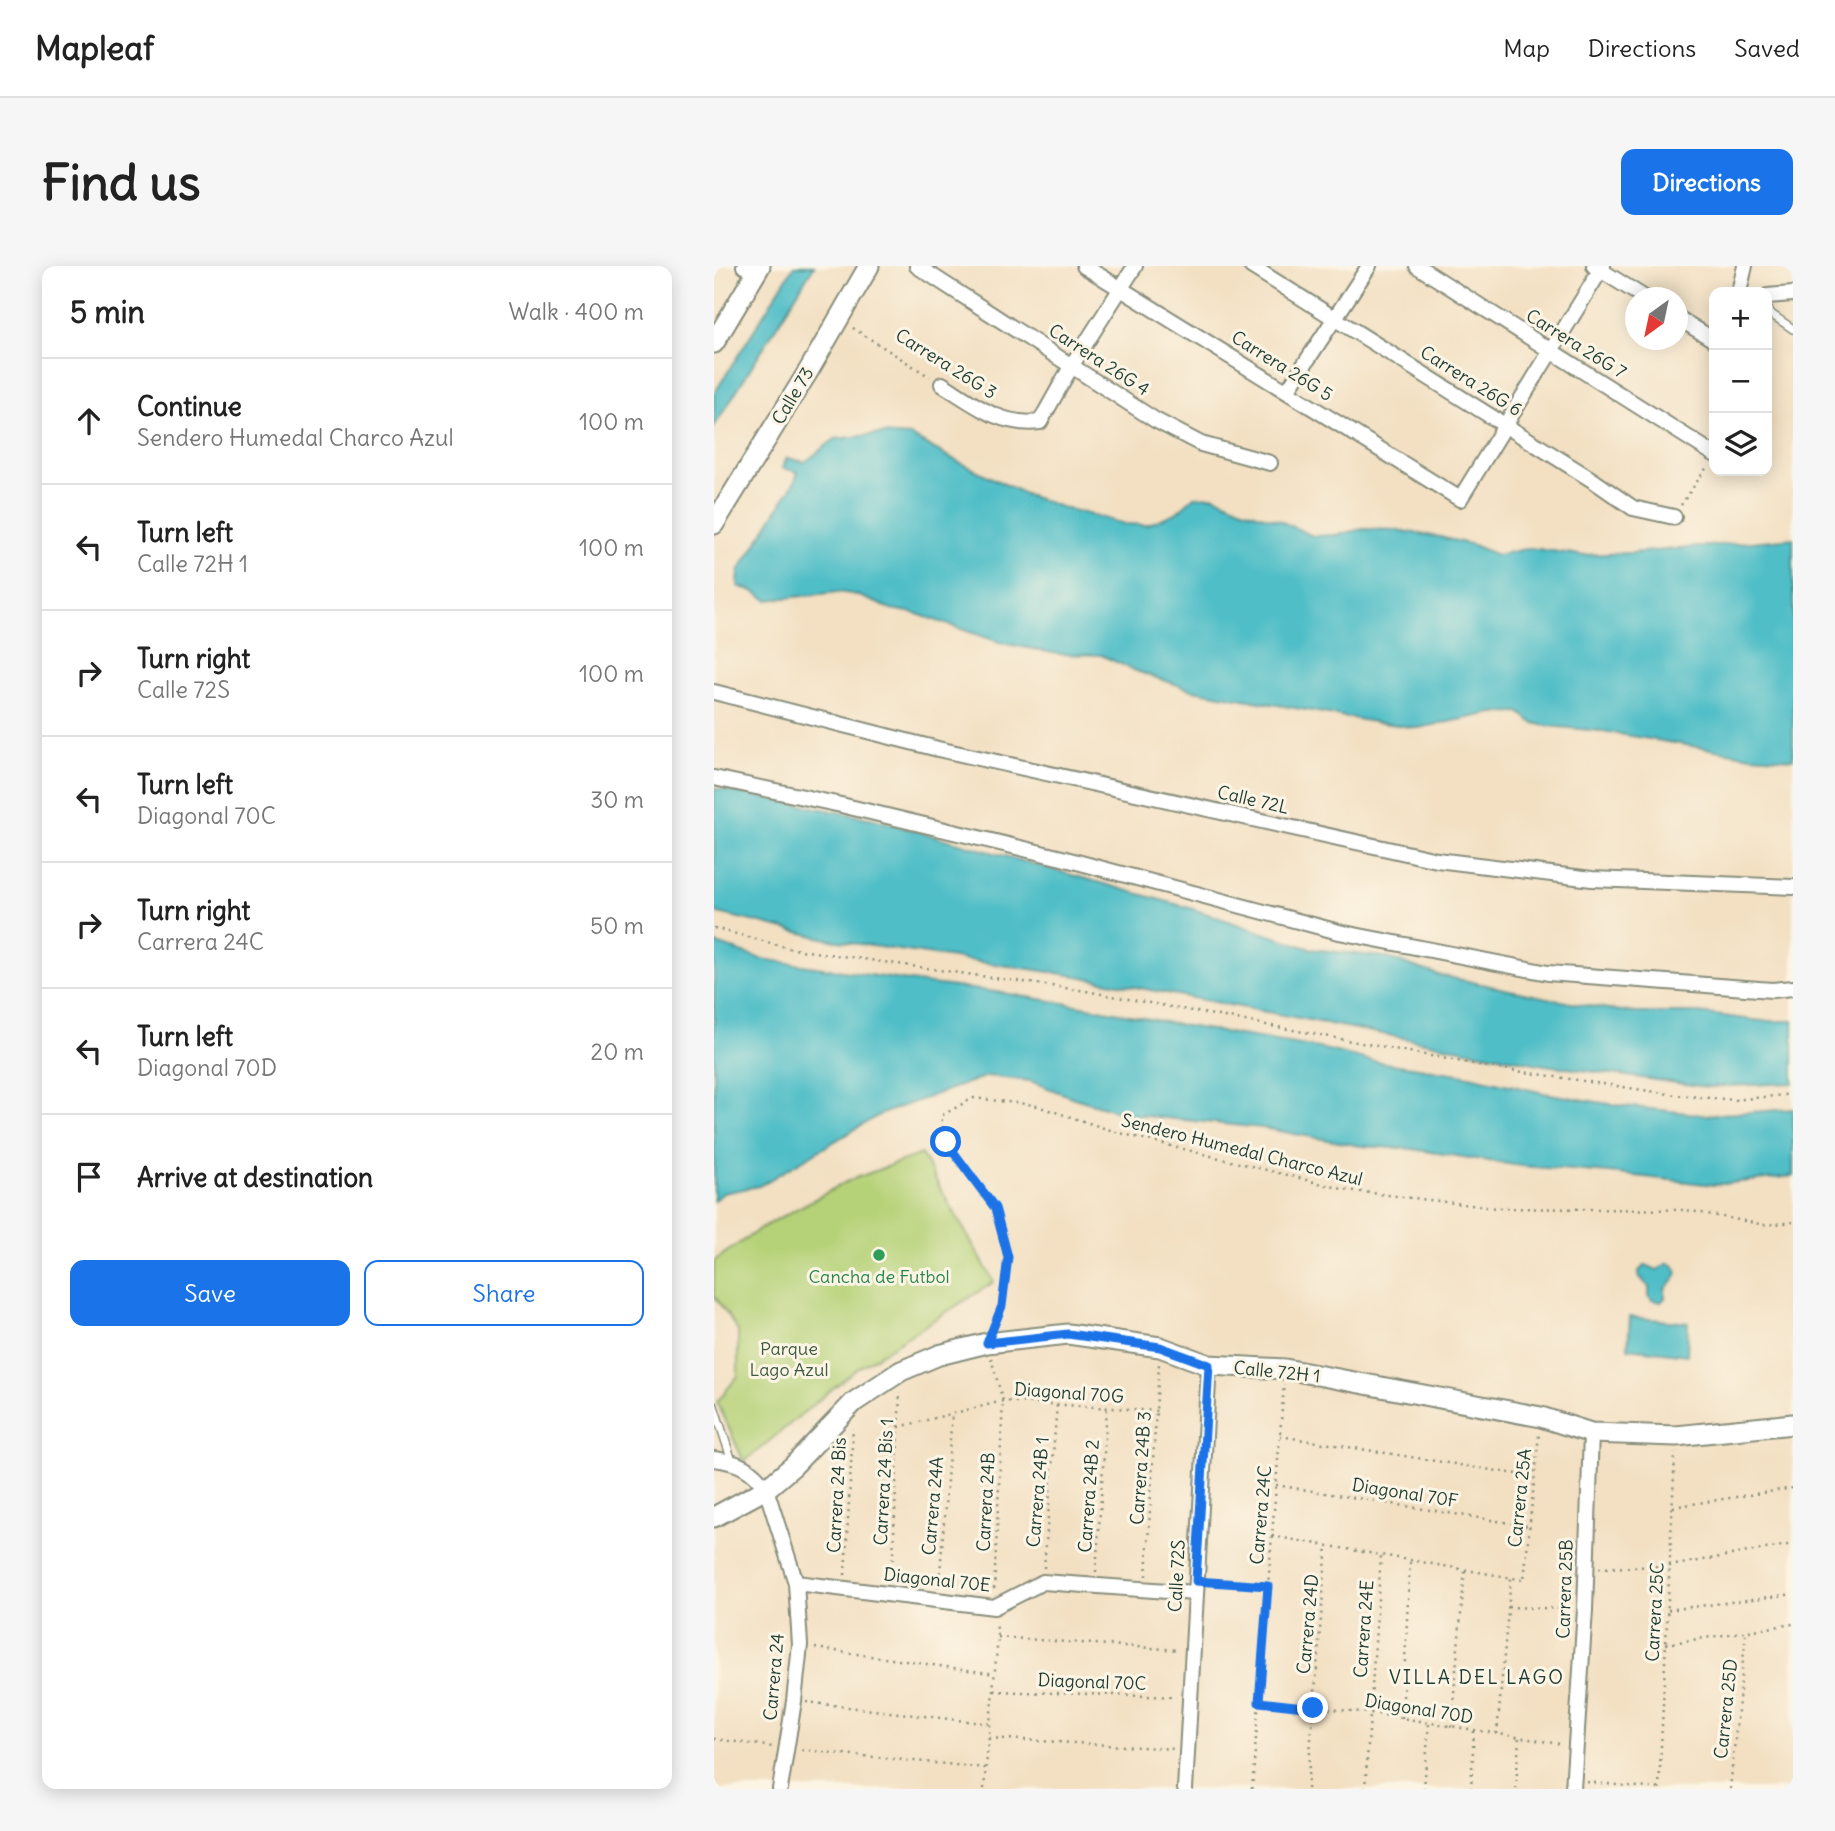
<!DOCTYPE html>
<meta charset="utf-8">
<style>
:root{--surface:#fff;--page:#f6f6f6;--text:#222;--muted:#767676;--line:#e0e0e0;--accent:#1a73e8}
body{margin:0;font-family:Delius,sans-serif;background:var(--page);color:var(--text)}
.controls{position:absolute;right:21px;top:21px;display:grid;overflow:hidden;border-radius:14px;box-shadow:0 4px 18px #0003}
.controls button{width:63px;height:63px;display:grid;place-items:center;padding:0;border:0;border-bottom:2px solid var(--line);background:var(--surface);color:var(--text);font:35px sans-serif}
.compass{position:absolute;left:911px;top:21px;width:63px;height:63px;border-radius:50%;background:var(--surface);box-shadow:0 4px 18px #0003;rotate:213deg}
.stop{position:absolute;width:21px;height:21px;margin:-16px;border:5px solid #1a73e8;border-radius:50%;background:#fff}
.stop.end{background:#1a73e8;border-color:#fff;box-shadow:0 2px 7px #0008}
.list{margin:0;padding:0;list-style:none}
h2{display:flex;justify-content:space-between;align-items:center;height:91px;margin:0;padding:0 28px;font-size:30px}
h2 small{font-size:23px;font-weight:400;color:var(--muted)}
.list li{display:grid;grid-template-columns:46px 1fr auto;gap:21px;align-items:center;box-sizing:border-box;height:126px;padding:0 28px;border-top:2px solid var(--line)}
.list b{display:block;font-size:26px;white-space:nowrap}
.list p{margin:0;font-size:23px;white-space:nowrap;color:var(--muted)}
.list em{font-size:23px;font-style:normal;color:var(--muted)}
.actions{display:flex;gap:14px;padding:21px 28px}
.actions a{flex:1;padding:16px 0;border:2px solid var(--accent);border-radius:14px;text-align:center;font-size:24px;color:var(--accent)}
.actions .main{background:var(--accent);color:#fff}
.icon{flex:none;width:38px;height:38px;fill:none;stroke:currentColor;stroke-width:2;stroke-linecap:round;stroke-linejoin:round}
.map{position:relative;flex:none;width:1079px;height:1523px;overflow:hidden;border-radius:14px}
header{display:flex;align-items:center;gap:42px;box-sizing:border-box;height:98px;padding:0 35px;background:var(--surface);border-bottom:2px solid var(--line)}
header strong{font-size:33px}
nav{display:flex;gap:38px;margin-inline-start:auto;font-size:24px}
.intro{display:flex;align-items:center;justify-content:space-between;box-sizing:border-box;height:168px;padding:0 42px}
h1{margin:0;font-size:49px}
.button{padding:18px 32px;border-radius:14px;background:var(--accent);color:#fff;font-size:24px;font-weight:700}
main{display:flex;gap:42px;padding:0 42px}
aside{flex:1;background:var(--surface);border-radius:14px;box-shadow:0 4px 18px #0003}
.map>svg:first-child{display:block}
.green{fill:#b6d278;stroke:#6a8856;stroke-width:2}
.water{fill:#50bec7;stroke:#387e7e;stroke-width:2}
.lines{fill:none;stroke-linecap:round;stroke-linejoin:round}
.lane-casing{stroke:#898e7c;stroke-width:10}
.street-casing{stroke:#898e7c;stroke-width:18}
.secondary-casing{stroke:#898e7c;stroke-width:23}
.path{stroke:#898e7c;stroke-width:2.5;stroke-dasharray:2 5;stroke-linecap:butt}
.lane{stroke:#fff;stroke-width:7}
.street{stroke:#fff;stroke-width:14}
.secondary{stroke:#fff;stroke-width:19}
.route{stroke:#1a73e8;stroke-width:9}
.leisure-dot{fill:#2e9e5b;stroke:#fcf5e5;stroke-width:2.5}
.labels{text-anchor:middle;stroke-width:6;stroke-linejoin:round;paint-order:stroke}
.street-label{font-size:18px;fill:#1f3d34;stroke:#fcf5e5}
.leisure-label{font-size:18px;fill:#27864d;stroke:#fcf5e5}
.park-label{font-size:18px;fill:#3d5b42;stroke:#fcf5e5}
.neighbourhood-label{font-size:19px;letter-spacing:2px;fill:#1f3d34;stroke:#fcf5e5}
</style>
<header>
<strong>Mapleaf</strong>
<nav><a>Map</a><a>Directions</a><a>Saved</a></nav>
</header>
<div class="intro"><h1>Find us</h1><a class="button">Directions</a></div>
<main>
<aside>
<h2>5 min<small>Walk · 400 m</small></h2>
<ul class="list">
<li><svg class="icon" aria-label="ahead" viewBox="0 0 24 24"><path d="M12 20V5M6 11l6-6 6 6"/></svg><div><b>Continue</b><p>Sendero Humedal Charco Azul</p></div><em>100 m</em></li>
<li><svg class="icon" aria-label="left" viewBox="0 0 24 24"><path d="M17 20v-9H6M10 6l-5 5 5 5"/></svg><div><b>Turn left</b><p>Calle 72H 1</p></div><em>100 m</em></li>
<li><svg class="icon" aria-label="right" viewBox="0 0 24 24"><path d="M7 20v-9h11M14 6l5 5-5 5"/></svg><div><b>Turn right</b><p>Calle 72S</p></div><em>100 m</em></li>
<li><svg class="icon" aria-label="left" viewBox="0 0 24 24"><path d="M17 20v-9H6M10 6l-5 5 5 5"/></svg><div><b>Turn left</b><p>Diagonal 70C</p></div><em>30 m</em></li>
<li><svg class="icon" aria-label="right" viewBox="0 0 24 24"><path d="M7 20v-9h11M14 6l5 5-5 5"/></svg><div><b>Turn right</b><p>Carrera 24C</p></div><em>50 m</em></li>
<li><svg class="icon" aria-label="left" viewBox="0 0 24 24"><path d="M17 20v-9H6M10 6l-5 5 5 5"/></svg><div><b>Turn left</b><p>Diagonal 70D</p></div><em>20 m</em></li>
<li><svg class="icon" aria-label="arrive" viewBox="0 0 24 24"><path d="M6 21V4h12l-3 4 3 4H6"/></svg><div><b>Arrive at destination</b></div></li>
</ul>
<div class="actions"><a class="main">Save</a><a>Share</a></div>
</aside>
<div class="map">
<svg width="1079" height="1523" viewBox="0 0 1079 1523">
<rect width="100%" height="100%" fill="#fcf5e5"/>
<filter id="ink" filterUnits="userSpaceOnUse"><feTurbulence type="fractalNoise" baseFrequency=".0143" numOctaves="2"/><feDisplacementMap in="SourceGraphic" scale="14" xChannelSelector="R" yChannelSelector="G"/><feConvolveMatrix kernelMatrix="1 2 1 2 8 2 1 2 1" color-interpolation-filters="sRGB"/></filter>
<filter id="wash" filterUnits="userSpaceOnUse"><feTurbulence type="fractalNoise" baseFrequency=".00686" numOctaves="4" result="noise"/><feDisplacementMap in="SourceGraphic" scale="28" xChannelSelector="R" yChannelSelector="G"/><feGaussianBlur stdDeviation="1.57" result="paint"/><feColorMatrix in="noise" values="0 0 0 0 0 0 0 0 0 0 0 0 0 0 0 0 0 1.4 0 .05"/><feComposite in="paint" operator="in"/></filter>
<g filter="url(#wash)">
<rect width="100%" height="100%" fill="#f3e0c3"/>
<!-- green -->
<path class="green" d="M207 888 280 1016 141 1104 30 1196 3 1136 24 1110V1065L0 1029V995L47 962 134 915Z"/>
<!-- water -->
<path class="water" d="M80 0H100L0 161V128Z
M166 168 197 170 237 192 313 229 347 241 411 258 432 259 462 247 480 231 500 230 531 244 566 255 599 270 621 269 649 263 682 264 726 271 759 279 783 289 816 282 867 289 918 287 1079 272V493L1038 490 887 465 834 460 819 457 805 446 779 447 704 462 654 455 479 424 422 405 387 389 344 388 288 377 200 347 177 343 143 329 124 326 54 334 39 325 24 320 25 305 80 217 84 206 68 202 73 192 91 196 121 173Z
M0 522 160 553 479 643 597 683 671 691 725 709 862 738 921 747H985L1048 755H1079V817L993 821 831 799 363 710 117 674 0 646Z
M0 677 48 693 209 717 283 726 380 742 466 759 610 783 658 795 751 809 830 827 901 839 992 849 1079 843V910L999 919 896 907 807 900 698 883 647 880 548 862 413 848 360 832 316 815 273 810 167 848 45 920 9 927 0 935Z
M955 997C972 1006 960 1013 951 1023V1032L947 1036 938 1034 935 1030V1021L925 1010V1005L932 999 943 1004Z
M916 1051 974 1057 973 1089 914 1082Z"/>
</g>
<g filter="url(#ink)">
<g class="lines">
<!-- lane casing -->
<g class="lane-casing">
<path id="lane" d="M1053 40 1057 48 1079 63
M0 1140 18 1195"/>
</g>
<!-- street casing -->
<g class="street-casing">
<path id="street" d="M30 0 42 7
M203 0 441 154 487 178 556 197
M370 0 746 233 889 0
M537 0 880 215 919 242 960 251
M703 0 1000 188
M880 0 931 32
M1025 26 1031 0
M1053 30 1079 28
M964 52 1000 74
M228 118C260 138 287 161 326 156L358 99 421 0
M573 125 655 0
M0 426 224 483 723 594 878 613 1079 621
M0 512 127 539 348 592 625 666 834 707 1058 724 1079 722
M0 1193C24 1196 38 1202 52 1223L82 1317 86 1379 80 1435 66 1523
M82 1317 280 1341 329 1316 481 1327
M471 1523 495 1099
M859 1523 871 1344 877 1167"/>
</g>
<!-- secondary casing -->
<g class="secondary-casing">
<path id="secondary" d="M0 77 46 0
M0 258 95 104 155 0
M0 1251 52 1223 79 1200 140 1136 187 1105 225 1089 273 1077 354 1068 446 1081 495 1099 571 1103 827 1151 877 1167 962 1170 1079 1158"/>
</g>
<!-- path -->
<path class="path" d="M139 62 216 111
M967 239 993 201
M0 662 79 683 372 725 770 800 962 829 1021 834 1079 828
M280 1059 288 1040 294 991 281 942 232 876 227 850 259 832 320 839 402 866 632 924 782 942 972 944 1051 959 1079 956
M277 1092 289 1135 280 1325
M185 1161 289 1135 443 1145
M566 1170 821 1211
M562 1219 814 1260
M959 1241 1079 1222
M558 1270 810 1314 825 1168
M330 1302 343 1138
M885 1302 956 1300 1079 1278
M382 1306 393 1142
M131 1309 139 1162
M432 1310 445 1097
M178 1315 186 1126
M498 1316 554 1320
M225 1321 238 1147
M794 1341 857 1343
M954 1344 1079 1328
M284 1371 465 1384
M952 1378 1079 1358
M101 1382 281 1408
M280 1425 462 1431
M92 1436 277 1458
M545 1436 657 1447 846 1478
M688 1452 696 1295
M737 1461 751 1303
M783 1468 797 1311
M275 1472 461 1483
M0 1473 60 1481
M88 1484 272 1502
M873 1516 944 1523
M270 1523 284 1371 282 1356
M538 1523 570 1118
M593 1523 613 1279
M651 1523 667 1289
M710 1523 715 1457
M757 1523 760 1464
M802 1523 805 1472
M945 1523 961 1187
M1016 1523 1032 1366"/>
<!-- lane -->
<use href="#lane" class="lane"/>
<!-- street -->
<use href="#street" class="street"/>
<!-- secondary -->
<use href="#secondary" class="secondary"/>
</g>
</g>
<g class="lines" filter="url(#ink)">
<!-- route -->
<path class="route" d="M232 876 281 942 294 991 288 1040 273 1077 354 1068 446 1081 495 1099 482 1315 554 1320 545 1436 599 1442"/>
</g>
<!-- markers -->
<circle class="leisure-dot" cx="165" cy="989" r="7"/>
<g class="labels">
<!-- street labels -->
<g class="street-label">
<text transform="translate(862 78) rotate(32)" y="6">Carrera 26G 7</text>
<text transform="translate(385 94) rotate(33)" y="6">Carrera 26G 4</text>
<text transform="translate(232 98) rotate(32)" y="6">Carrera 26G 3</text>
<text transform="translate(568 100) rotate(32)" y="6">Carrera 26G 5</text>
<text transform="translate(757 115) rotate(32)" y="6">Carrera 26G 6</text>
<text transform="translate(79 130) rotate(-59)" y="6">Calle 73</text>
<text transform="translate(539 534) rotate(13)" y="6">Calle 72L</text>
<text transform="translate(528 884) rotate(14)" y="6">Sendero Humedal Charco Azul</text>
<text transform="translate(563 1106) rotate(6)" y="6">Calle 72H 1</text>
<text transform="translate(355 1127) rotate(4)" y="6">Diagonal 70G</text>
<text transform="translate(427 1202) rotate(-86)" y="6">Carrera 24B 3</text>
<text transform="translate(170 1216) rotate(-87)" y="6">Carrera 24 Bis 1</text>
<text transform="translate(324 1226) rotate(-85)" y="6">Carrera 24B 1</text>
<text transform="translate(691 1227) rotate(9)" y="6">Diagonal 70F</text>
<text transform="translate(123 1229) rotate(-87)" y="6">Carrera 24 Bis</text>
<text transform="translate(375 1230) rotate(-86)" y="6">Carrera 24B 2</text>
<text transform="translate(806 1232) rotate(-84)" y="6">Carrera 25A</text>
<text transform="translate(272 1236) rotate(-87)" y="6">Carrera 24B</text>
<text transform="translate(219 1240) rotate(-85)" y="6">Carrera 24A</text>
<text transform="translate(547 1249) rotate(-85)" y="6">Carrera 24C</text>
<text transform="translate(463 1310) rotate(-87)" y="6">Calle 72S</text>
<text transform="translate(223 1314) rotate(6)" y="6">Diagonal 70E</text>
<text transform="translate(851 1323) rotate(-88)" y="6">Carrera 25B</text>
<text transform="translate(941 1346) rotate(-87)" y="6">Carrera 25C</text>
<text transform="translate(594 1358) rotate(-85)" y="6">Carrera 24D</text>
<text transform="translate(650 1363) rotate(-86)" y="6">Carrera 24E</text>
<text transform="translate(60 1411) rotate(-85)" y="6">Carrera 24</text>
<text transform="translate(378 1416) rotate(2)" y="6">Diagonal 70C</text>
<text transform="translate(705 1443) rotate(9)" y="6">Diagonal 70D</text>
<text transform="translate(1012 1443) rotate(-84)" y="6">Carrera 25D</text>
</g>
<!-- leisure labels -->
<g class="leisure-label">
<text x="165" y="1017">Cancha de Futbol</text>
</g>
<!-- park labels -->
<g class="park-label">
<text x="75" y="1089">Parque<tspan x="75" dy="21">Lago Azul</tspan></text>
</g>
<!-- neighbourhood labels -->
<g class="neighbourhood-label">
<text x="763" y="1418">VILLA DEL LAGO</text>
</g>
</g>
</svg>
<div class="controls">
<button>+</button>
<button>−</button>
<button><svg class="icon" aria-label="layers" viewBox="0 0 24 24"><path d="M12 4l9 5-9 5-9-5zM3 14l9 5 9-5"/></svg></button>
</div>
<svg class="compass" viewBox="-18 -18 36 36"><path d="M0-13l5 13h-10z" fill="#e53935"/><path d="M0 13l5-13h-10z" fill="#767676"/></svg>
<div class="stop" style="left:232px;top:876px"></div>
<div class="stop end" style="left:599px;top:1442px"></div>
</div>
</main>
